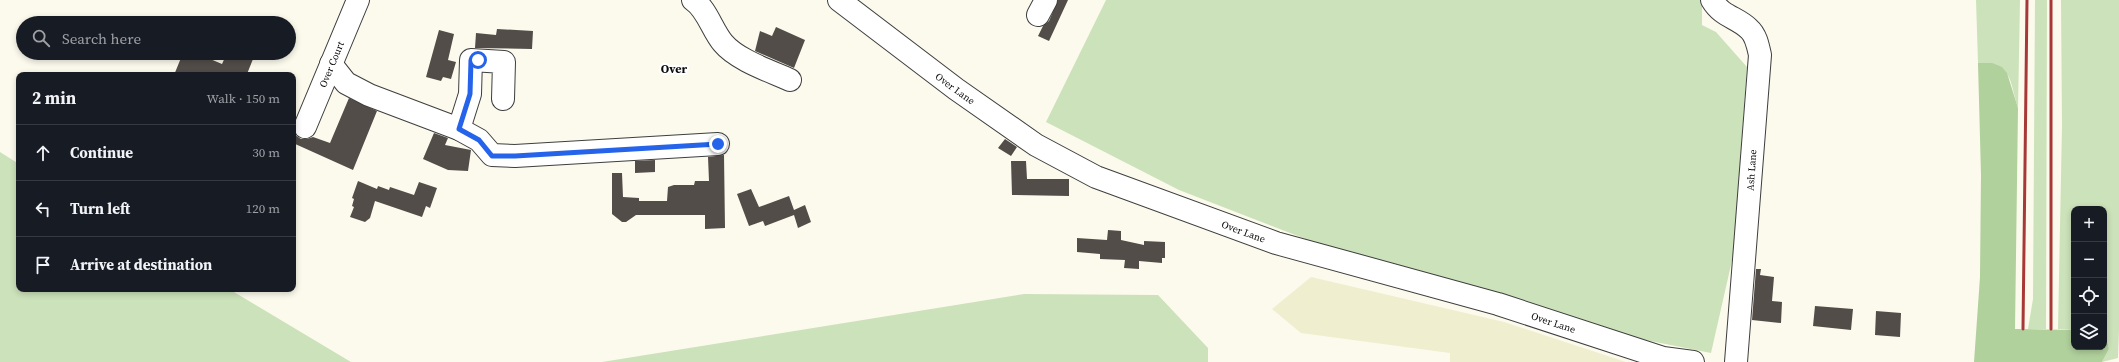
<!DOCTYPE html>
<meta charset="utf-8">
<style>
:root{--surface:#171b24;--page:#20242c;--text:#f1f3f6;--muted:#9ea1a6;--line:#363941}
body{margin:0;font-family:"Source Serif 4",serif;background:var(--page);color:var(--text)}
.controls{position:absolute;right:12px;bottom:12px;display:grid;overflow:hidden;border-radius:8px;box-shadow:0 2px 6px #0003}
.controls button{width:36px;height:36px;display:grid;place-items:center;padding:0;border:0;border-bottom:1px solid var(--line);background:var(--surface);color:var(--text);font:20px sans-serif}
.stop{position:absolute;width:12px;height:12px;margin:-9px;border:3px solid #2563eb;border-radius:50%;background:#fff}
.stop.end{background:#2563eb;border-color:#fff;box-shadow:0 1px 4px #0008}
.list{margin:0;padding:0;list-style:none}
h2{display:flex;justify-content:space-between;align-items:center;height:52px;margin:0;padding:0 16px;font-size:17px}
h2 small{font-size:13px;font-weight:400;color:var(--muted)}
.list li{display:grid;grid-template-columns:26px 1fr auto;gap:12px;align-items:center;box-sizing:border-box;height:56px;padding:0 16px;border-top:1px solid var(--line)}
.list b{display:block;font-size:15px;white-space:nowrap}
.list em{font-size:13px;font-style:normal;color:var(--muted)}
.icon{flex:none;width:22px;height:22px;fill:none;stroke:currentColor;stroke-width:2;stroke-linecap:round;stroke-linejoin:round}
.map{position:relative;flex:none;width:2119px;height:362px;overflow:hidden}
.search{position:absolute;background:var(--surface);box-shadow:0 2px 6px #0003;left:16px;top:16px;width:280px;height:44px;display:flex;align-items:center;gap:10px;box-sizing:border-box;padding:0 14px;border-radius:22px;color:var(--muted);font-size:15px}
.panel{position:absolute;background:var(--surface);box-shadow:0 2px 6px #0003;left:16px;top:72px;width:280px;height:220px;border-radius:8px}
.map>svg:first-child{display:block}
.farmland{fill:#efeecf}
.green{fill:#cce2ba}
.forest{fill:#b0d09c}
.building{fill:#524d49}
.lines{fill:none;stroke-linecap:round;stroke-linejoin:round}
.minor-casing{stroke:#3e3e3e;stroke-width:24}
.minor{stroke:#fff;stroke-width:22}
.rail{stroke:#a73837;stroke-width:3}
.route{stroke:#2563eb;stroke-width:5}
.labels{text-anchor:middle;stroke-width:4;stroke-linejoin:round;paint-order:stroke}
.street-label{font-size:10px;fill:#0b0b0b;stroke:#fff}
.quarter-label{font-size:12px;font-weight:bold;fill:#0b0b0b;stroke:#fff}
</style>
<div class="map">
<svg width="2119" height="362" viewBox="0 0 2119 362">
<rect width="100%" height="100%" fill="#fcfaec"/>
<!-- farmland -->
<path class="farmland" d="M1311 277 1504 322 1626 362H1450V353L1301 333 1272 309Z"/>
<!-- green -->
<path class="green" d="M1106 0H1702V25L1716 32 1747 67 1733 256 1711 353 1620 335 1342 253 1179 190 1046 122Z
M1976 0H2020L2018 108C2009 79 2013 64 1978 63Z
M2035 0H2047L2046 329H2028L2033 299Z
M2061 0H2119V329L2118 358 2102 362 2109 349 2106 336H2104V209H2074V330L2058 329 2062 126Z
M0 152 19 164V289H229L351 362H0Z
M1024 294 1158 295 1208 348V362H602Z"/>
<!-- forest -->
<path class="forest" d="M1978 63H1992L2002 67 2007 73 2018 108 2015 329 2074 330V347H2104V336H2106L2109 349 2102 362H1974L1980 277 1981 175Z"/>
<!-- building -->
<path class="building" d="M1058 0H1068L1049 41 1038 36 1043 26 1049 21Z
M776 27 805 40 794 68 755 51 760 31 772 36Z
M497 29 533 31 532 49 475 48 476 33 496 35Z
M439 30 454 34 448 60 456 62 451 79 443 77 441 81 426 77Z
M183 53H196L222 64 227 53H239L253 59 247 74 249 75H174Z
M349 98 377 111 353 170 293 143V130L295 135 301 139H307L313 137 330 143Z
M434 133 448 138 445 145 471 150 468 171 448 170 423 159Z
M1005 139 1017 147 1011 156 998 148Z
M724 155 725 228 705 229V215H636L626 222H622L612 214V173H622L623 197 639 198V201H667L668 187 674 185H694L695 181H709L708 157Z
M655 160V172L635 173V161Z
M1011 161H1026L1027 179H1069V196L1012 195Z
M358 181 377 189 378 186 389 190 390 187 414 195 419 182 437 188 430 208 426 206 422 217 375 201 370 218 365 222 350 217 354 207 352 206 354 199 352 198Z
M751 189 759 207 789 196 794 210 805 205 811 222 798 228 794 215 765 226 763 221 749 226 737 194Z
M1108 230 1121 231V240L1144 245V241L1165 242V258H1162V263L1139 261V269L1124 268 1125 260 1100 259V254L1077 252V238L1107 240Z
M1756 269H1761L1760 275 1774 277 1772 301 1782 302 1781 323 1752 320Z
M1815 306 1853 309 1851 330 1813 326Z
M1876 311 1901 313 1900 337 1875 335Z"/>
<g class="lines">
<!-- minor casing -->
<g class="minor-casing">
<g id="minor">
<path d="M693 0C707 9 712 30 723 43 737 60 770 71 790 80"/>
<path id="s1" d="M839 0 956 89 1036 145 1096 177 1276 243 1498 304 1663 358 1693 362"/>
<path d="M1712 0C1722 17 1737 17 1749 29 1756 35 1758 46 1760 55L1736 362"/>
<path d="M1038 15 1046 0"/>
<path d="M331 64 346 83 369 95 459 129 479 140 492 155 515 156 718 144"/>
<path id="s2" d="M305 127 358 0"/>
<path d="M459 129 470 94 471 60 504 62 503 99"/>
</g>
</g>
<!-- minor -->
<use href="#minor" class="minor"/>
<!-- rail -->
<path class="rail" d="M2051 0V329
M2023 329 2027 0"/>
</g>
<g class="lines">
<!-- route -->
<path class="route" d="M478 60H471L470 94 459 129 479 140 492 156H515L718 144"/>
</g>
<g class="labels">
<!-- street labels -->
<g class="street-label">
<text dy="4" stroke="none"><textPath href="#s2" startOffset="68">Over Court</textPath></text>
<text dy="4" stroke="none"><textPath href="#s1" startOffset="146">Over Lane</textPath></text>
<text transform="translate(1751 170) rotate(-86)" y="4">Ash Lane</text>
<text dy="4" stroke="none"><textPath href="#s1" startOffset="470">Over Lane</textPath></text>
<text dy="4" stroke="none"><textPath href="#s1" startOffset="793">Over Lane</textPath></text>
</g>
<!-- quarter labels -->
<g class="quarter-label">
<text x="674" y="73">Over</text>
</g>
</g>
</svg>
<div class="controls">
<button>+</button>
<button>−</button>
<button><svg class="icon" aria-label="locate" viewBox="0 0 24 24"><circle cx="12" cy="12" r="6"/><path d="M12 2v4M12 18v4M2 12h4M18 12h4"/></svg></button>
<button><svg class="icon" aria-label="layers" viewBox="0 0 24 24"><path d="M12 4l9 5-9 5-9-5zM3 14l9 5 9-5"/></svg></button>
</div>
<div class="stop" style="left:478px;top:60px"></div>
<div class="stop end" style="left:718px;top:144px"></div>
<div class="search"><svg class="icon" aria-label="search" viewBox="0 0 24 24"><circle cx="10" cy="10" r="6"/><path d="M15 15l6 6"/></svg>Search here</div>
<section class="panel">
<h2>2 min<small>Walk · 150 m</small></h2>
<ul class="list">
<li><svg class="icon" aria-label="ahead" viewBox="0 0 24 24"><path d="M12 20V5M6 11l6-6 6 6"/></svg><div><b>Continue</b></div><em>30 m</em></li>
<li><svg class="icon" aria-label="left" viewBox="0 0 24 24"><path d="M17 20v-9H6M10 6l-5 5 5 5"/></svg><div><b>Turn left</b></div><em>120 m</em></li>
<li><svg class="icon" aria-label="arrive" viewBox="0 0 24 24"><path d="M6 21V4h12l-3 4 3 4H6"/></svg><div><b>Arrive at destination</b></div></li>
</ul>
</section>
</div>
